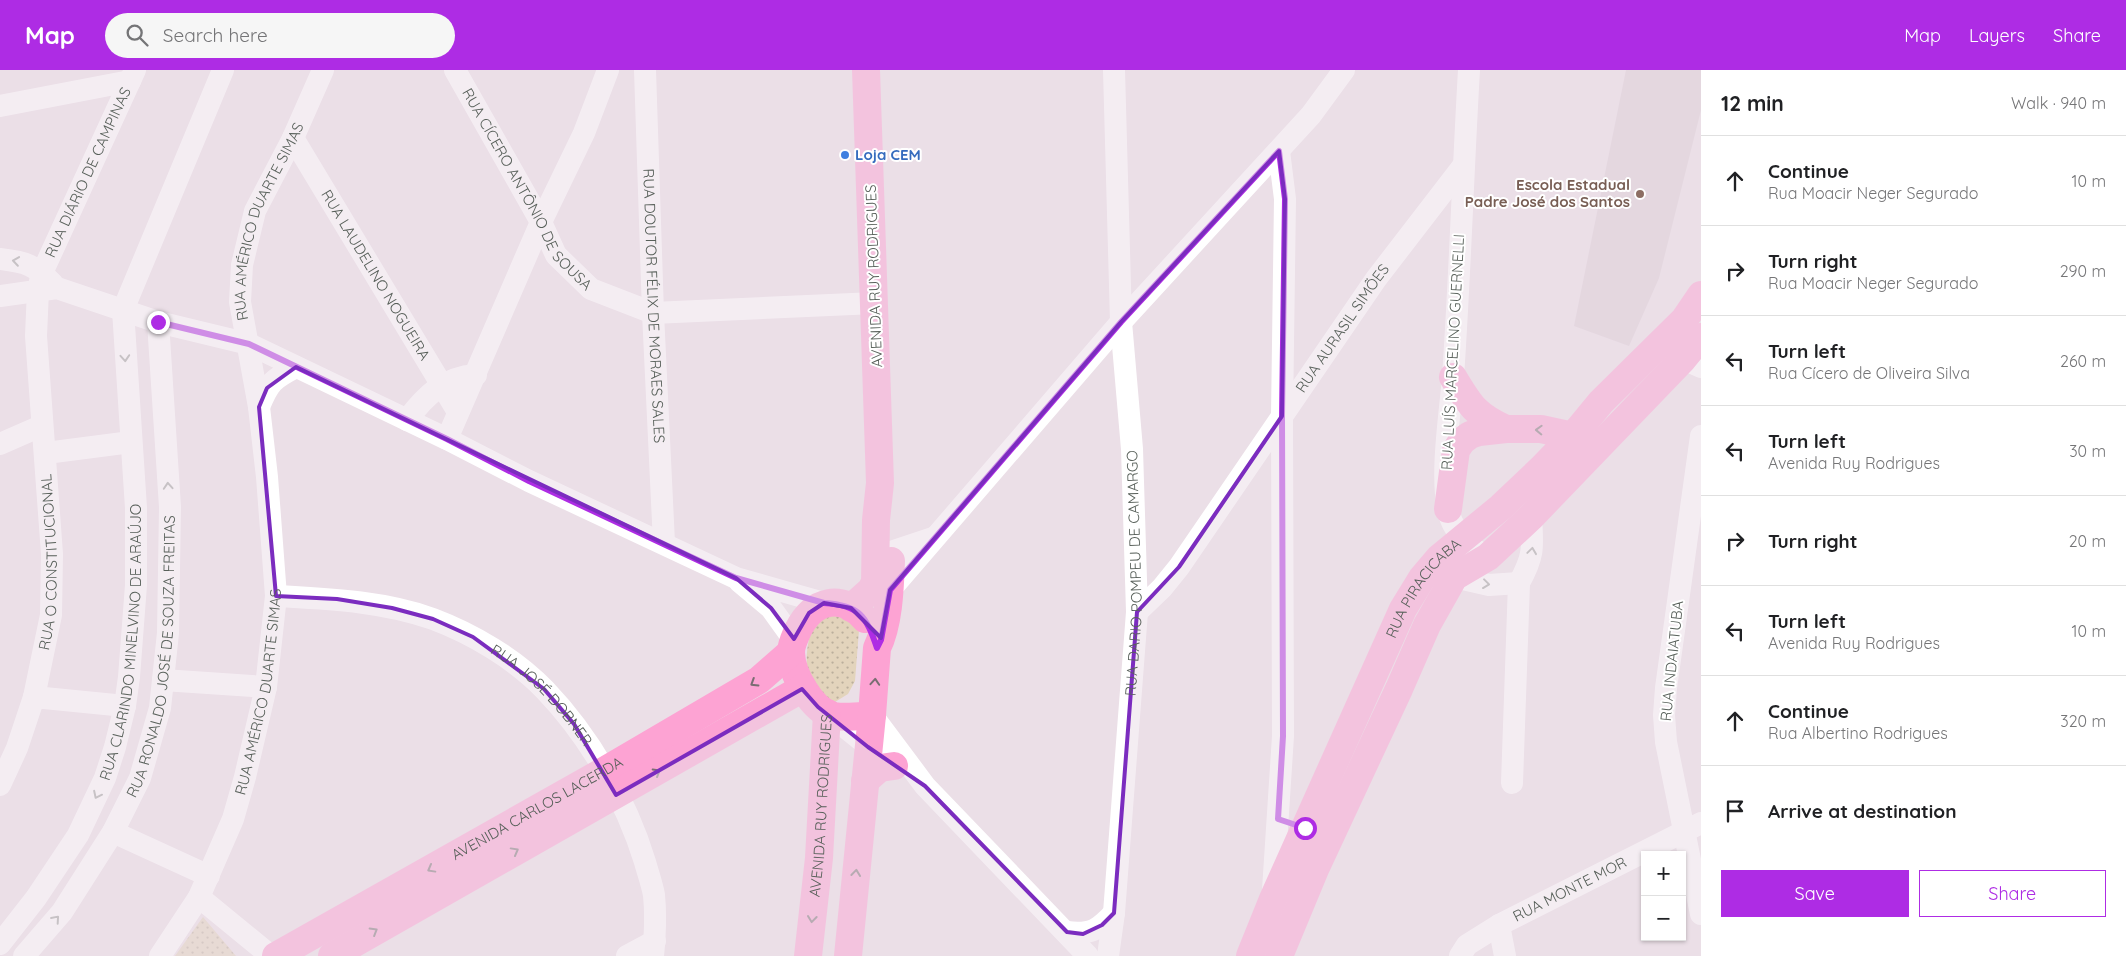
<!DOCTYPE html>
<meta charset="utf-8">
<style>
:root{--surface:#fff;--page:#f6f6f6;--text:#202124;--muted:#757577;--line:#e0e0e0;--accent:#ae2ce4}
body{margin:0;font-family:Quicksand,sans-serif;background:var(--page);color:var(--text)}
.controls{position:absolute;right:15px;bottom:15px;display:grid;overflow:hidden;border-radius:0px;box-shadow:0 1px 4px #0004}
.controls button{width:45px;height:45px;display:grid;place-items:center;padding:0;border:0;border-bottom:1px solid var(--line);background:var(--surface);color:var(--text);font:25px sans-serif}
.stop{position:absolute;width:15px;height:15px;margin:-11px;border:4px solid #ae2ce4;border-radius:50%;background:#fff}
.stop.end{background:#ae2ce4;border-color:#fff;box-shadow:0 1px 5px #0008}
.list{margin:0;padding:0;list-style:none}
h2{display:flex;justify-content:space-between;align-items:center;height:65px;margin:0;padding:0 20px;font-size:21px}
h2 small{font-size:16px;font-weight:400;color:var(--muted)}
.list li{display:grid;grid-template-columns:32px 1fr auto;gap:15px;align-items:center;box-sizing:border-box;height:90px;padding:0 20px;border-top:1px solid var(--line)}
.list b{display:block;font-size:19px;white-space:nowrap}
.list p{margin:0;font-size:16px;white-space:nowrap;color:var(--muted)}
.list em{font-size:16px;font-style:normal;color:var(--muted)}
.actions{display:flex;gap:10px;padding:15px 20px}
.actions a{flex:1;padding:11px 0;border:1px solid var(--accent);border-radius:0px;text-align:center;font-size:18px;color:var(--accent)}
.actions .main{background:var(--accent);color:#fff}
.icon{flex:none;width:28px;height:28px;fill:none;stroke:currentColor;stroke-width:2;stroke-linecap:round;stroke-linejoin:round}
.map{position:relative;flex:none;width:1701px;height:886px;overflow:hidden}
header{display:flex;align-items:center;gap:30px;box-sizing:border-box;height:70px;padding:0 25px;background:var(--accent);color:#fff}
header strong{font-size:24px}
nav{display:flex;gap:28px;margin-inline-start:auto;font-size:18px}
.search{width:350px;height:45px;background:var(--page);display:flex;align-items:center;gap:12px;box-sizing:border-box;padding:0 18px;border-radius:28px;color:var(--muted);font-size:19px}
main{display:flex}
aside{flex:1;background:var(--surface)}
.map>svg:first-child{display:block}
.education{fill:#dbced6}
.park{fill:url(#park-dots)}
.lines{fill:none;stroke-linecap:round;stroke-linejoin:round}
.minor{stroke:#fff;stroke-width:22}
.major{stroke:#fda3d3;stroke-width:28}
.oneway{stroke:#9ba09c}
.oneway2{stroke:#796d72}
.route{stroke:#ae2ce4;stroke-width:6}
.marked{fill:none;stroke:#7b2cbf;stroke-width:4;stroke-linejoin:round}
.shop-dot{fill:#3f7fe0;stroke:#fff;stroke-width:2}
.education-dot{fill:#8d6e63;stroke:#fff;stroke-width:2}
.labels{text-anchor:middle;stroke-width:4;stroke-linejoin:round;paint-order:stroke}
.shop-label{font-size:15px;font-weight:bold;fill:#366cbe;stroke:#fff;text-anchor:start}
.street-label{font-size:15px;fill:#58605a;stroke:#fff}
.education-label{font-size:15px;font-weight:bold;fill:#785e54;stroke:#fff;text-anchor:end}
</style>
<header>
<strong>Map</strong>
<div class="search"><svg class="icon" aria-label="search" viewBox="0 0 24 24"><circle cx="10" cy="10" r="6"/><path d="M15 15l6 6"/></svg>Search here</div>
<nav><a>Map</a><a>Layers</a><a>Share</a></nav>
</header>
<main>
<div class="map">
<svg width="1701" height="886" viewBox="0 0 1701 886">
<defs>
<pattern id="park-dots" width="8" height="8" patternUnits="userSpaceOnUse" patternTransform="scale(1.25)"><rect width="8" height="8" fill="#e3d4bc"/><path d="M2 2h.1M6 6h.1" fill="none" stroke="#bbaf9c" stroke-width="1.8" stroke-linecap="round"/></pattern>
</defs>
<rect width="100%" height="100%" fill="#ebdfe7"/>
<!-- education -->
<path class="education" d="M1626 0H1701V40L1659 208 1629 276 1574 256Z"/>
<!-- park -->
<path class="park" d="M835 540 859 560 855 611 848 624 835 632 818 628C803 596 805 588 812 554Z
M203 847 236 886H175Z"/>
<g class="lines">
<!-- minor -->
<g class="minor">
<path id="s1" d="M455 0 541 152 556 185 591 219 653 243 875 233"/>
<path id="s2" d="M645 0 653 243 664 473"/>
<path d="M1469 0C1463 102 1460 205 1453 307 1450 345 1439 411 1450 447 1456 464 1472 480 1488 487"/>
<path d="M0 36 130 11"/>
<path id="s3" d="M293 68 458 342"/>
<path d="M0 189C26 192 35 195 53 214"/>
<path d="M0 226 57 218 158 252 249 274 447 369 529 411 736 508 824 533"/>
<path d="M1683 289 1701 297"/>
<path d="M259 337C269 312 273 309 296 297"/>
<path d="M407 350C425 326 444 307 476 305"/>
<path d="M1701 366 1666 618 1664 645 1666 672 1701 844"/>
<path d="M447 369 541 152 584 63 608 0"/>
<path d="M0 374 41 356"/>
<path d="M46 383 131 372"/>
<path d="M891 482 933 468"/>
<path d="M1454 507 1489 515 1519 513"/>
<path d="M740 512 771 538 794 570"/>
<path d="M890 520 1121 252 1311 45 1344 0"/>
<path id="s4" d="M276 526C328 529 383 531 433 549 473 564 515 589 545 620 590 667 626 730 645 792 648 803 652 814 654 825 656 845 655 866 653 886"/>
<path id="s5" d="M1137 542 1162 518 1179 497 1376 209 1463 96"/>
<path d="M163 610 266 617"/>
<path d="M34 627 125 636"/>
<path d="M827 643 881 686"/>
<path d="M872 645 925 716 1088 886"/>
<path d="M1512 713 1519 513C1534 486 1533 478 1531 447"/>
<path id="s6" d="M0 715 17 678 34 627 51 545 52 484 36 266 38 220 42 203 135 0"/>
<path d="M113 762 209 806"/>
<path d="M1273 820 1283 666 1282 346 1285 129 1279 81"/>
<path d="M199 827 271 886"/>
<path d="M1499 855 1505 886"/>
<path d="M1067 862C1091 865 1098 860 1114 843"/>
<path id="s7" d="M0 874 36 828 78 765 105 708 115 677 125 636 129 607 136 515V438L123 240 223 0"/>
<path id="s8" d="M24 886 62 842 113 762 140 708 160 638 168 563 170 437 158 252"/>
<path id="s9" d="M160 886 199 827 233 749 245 707 266 617 276 526 267 407 259 337 240 232 242 195 255 141 293 68 323 0"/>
<path d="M627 886 655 871"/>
<path id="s10" d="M1108 886 1114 843 1137 542 1132 379 1121 252 1114 0"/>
<path id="s11" d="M1460 886 1467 875 1499 855 1701 753"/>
</g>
<!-- major -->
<g class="major">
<path d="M1453 307C1470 335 1475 345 1506 359"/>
<path d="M1448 439 1456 380 1462 371 1470 365 1479 362 1506 359H1541L1573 366"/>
<path d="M851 538 871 520 875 512 876 450 880 413 866 0"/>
<path d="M865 549C842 522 813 530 798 560 795 567 791 575 791 582 791 603 812 641 834 646 846 648 860 646 872 645"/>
<path d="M865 711 880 698 894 696"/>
<path id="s12" d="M276 886 604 701 759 610 791 582"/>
<path d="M332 886 803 618"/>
<path id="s13" d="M808 886 819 788 827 643"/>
<path d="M848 886 872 645 877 578C889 554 890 517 891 491"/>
<path id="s14" d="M1250 886 1273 829 1403 539 1422 508 1439 488 1501 437 1541 399 1573 366 1601 332 1684 250 1701 225"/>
<path d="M1279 886 1316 797 1399 619 1427 555 1454 507 1488 487 1531 447 1683 289 1701 267"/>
</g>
</g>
<!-- one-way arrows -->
<defs><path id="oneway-chevron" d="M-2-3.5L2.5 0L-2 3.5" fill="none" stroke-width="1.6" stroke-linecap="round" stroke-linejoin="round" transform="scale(1.25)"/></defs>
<g class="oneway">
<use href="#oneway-chevron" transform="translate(16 191) rotate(-172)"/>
<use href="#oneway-chevron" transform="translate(125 288) rotate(86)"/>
<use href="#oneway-chevron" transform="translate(168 416) rotate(-94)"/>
<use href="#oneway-chevron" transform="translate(1532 481) rotate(-82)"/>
<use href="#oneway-chevron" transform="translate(1486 514) rotate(7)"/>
<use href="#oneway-chevron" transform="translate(97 725) rotate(116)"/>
<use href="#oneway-chevron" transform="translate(56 849) rotate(-49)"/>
</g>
<g class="oneway2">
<use href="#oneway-chevron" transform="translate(1539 360) rotate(-178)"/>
<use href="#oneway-chevron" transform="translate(875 612) rotate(-86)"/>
<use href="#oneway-chevron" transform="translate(754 613) rotate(148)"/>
<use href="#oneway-chevron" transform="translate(657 702) rotate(-30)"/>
<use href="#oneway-chevron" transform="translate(515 781) rotate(-29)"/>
<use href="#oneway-chevron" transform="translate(431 799) rotate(151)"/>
<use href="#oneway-chevron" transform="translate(856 803) rotate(-84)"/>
<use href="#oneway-chevron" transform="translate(812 849) rotate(97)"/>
<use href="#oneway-chevron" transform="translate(374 861) rotate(-31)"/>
</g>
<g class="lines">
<!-- route -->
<path class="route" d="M158 252 249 274 447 369 529 411 736 508 824 533C860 535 866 546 877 578L881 570 890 520 1121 252 1279 81 1285 129 1282 346 1283 666 1278 749 1305 758"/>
</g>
<!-- marked area -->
<path d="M0 0H1701V886H0ZM1279 81 1285 129 1282 346 1179 497 1137 542 1114 843 1102 855 1083 864 1067 862 925 716 868 677 818 637 802 619 616 725 574 654 544 619 473 567 433 549 392 538 337 529 276 526 259 337 267 318 296 297 736 508 771 538 794 569 809 543 824 533 851 538 881 568 890 520 1121 252Z" fill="#ebdfe7" fill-opacity=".55" fill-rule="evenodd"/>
<path class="marked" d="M1279 81 1285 129 1282 346 1179 497 1137 542 1114 843 1102 855 1083 864 1067 862 925 716 868 677 818 637 802 619 616 725 574 654 544 619 473 567 433 549 392 538 337 529 276 526 259 337 267 318 296 297 736 508 771 538 794 569 809 543 824 533 851 538 881 568 890 520 1121 252Z"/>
<!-- markers -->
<circle class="shop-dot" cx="845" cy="85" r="5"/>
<circle class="education-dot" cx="1640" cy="124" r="5"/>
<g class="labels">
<!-- shop labels -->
<g class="shop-label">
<text x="855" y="90">Loja CEM</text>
</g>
<!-- street labels -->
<g class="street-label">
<text dy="5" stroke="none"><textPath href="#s6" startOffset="632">RUA DIÁRIO DE CAMPINAS</textPath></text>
<text dy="5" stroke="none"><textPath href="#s1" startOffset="140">RUA CÍCERO ANTÔNIO DE SOUSA</textPath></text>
<text dy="5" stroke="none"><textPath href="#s9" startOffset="766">RUA AMÉRICO DUARTE SIMAS</textPath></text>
<text dy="5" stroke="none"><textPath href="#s3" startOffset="160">RUA LAUDELINO NOGUEIRA</textPath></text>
<text transform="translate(874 206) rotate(-92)" y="5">AVENIDA RUY RODRIGUES</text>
<text dy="5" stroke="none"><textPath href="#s2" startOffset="236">RUA DOUTOR FÉLIX DE MORAES SALES</textPath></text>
<text dy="5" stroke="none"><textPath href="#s5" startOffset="351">RUA AURASIL SIMÕES</textPath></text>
<text transform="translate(1453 282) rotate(-87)" y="5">RUA LUÍS MARCELINO GUERNELLI</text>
<text dy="5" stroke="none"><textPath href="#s6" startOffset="231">RUA O CONSTITUCIONAL</textPath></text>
<text dy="5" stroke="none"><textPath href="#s10" startOffset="384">RUA DARIO POMPEU DE CAMARGO</textPath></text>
<text dy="5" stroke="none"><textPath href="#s14" startOffset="408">RUA PIRACICABA</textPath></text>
<text dy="5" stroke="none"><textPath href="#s7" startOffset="335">RUA CLARINDO MINELVINO DE ARAÚJO</textPath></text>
<text dy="5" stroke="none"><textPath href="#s8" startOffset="336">RUA RONALDO JOSÉ DE SOUZA FREITAS</textPath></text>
<text transform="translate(1672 591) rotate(-84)" y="5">RUA INDAIATUBA</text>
<text dy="5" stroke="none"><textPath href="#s9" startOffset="286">RUA AMÉRICO DUARTE SIMAS</textPath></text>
<text dy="5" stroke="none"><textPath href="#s4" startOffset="294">RUA JOSÉ DOBNER</textPath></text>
<text dy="5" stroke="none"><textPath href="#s13" startOffset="151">AVENIDA RUY RODRIGUES</textPath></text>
<text dy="5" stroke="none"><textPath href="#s12" startOffset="300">AVENIDA CARLOS LACERDA</textPath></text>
<text dy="5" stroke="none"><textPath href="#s11" startOffset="130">RUA MONTE MOR</textPath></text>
</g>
<!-- education labels -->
<g class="education-label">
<text x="1630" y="120">Escola Estadual<tspan x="1630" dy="17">Padre José dos Santos</tspan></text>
</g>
</g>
</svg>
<div class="controls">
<button>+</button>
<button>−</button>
</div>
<div class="stop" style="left:1305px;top:758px"></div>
<div class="stop end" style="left:158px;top:252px"></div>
</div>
<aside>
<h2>12 min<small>Walk · 940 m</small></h2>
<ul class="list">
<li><svg class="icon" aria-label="ahead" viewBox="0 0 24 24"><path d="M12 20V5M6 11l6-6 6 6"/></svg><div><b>Continue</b><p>Rua Moacir Neger Segurado</p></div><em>10 m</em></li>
<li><svg class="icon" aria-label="right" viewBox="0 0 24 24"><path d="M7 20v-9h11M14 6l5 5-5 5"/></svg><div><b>Turn right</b><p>Rua Moacir Neger Segurado</p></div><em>290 m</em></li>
<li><svg class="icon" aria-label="left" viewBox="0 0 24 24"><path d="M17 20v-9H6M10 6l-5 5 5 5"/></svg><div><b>Turn left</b><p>Rua Cícero de Oliveira Silva</p></div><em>260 m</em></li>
<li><svg class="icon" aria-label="left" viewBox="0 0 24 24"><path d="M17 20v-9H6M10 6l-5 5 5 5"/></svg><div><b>Turn left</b><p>Avenida Ruy Rodrigues</p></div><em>30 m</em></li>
<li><svg class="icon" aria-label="right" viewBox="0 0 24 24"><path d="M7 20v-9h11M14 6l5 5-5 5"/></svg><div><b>Turn right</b></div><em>20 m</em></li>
<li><svg class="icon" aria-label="left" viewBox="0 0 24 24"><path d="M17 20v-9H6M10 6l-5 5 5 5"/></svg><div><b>Turn left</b><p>Avenida Ruy Rodrigues</p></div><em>10 m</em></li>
<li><svg class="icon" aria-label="ahead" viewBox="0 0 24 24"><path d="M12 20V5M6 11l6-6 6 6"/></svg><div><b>Continue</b><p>Rua Albertino Rodrigues</p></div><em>320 m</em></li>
<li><svg class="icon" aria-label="arrive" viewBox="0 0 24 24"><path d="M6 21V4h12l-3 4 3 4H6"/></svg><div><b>Arrive at destination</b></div></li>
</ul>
<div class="actions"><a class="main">Save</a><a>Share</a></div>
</aside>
</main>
